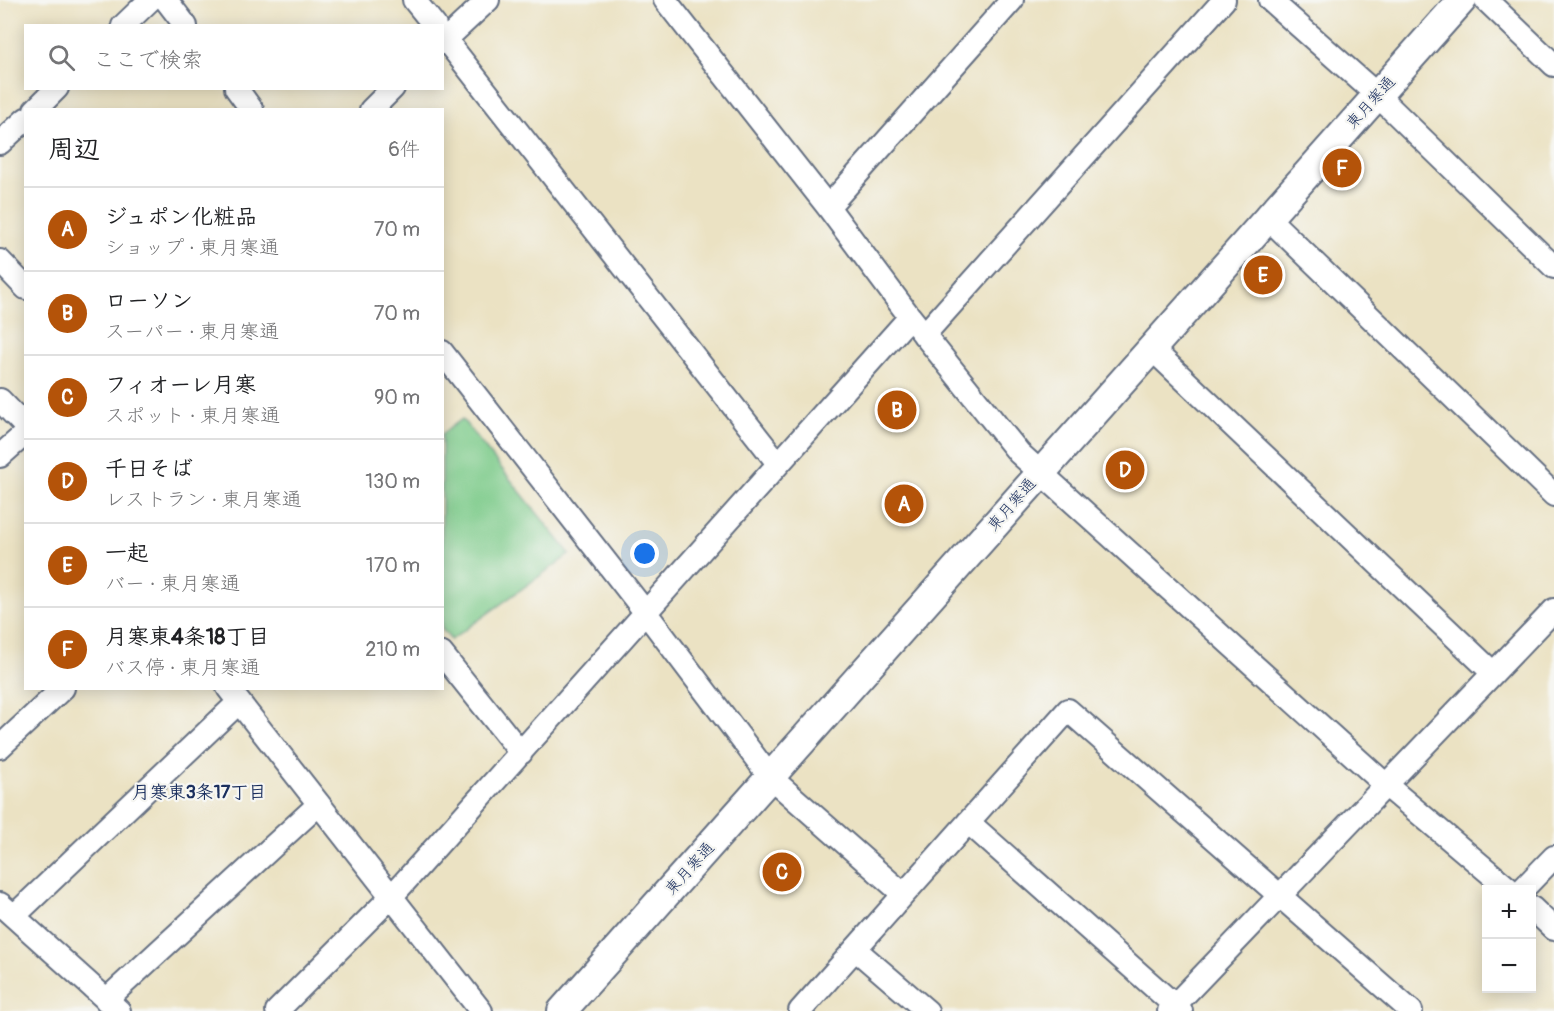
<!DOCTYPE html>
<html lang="ja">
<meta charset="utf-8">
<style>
:root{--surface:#fff;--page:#f2f2f2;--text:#202124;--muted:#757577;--line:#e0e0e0;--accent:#b45309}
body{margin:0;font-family:Pangolin,"Klee One",sans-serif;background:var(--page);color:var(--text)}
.controls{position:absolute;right:18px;bottom:18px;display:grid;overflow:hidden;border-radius:0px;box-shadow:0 3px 15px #0003}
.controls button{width:54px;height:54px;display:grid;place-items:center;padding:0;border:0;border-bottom:2px solid var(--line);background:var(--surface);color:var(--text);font:30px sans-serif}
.you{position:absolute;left:645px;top:554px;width:21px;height:21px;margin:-15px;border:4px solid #fff;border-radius:50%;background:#1a73e8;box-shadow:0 0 0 9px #1a73e833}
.badge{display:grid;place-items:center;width:39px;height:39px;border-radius:50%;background:var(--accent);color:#fff;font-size:20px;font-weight:700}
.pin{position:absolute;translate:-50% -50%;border:3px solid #fff;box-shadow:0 2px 6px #0006}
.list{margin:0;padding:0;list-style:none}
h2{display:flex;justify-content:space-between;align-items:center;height:78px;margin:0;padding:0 24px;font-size:26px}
h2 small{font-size:20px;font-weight:400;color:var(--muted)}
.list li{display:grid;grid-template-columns:39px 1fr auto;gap:18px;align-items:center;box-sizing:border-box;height:84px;padding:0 24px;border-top:2px solid var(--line)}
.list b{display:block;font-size:22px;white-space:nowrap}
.list p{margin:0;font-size:20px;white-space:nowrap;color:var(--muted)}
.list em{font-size:20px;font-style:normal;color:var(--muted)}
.icon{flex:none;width:33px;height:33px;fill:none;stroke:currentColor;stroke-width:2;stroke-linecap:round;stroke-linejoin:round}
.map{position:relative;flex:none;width:1554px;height:1011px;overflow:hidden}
.search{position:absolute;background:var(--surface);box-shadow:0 3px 15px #0003;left:24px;top:24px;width:420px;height:66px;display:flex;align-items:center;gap:15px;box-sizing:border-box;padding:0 21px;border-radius:0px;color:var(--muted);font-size:22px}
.panel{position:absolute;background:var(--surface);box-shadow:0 3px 15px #0003;left:24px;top:108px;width:420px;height:582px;border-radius:0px}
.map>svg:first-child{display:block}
.green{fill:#7dcb8a;stroke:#4c7d74;stroke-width:1.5}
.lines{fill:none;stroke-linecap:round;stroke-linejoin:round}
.minor-casing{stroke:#646e81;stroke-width:26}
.tertiary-casing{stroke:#646e81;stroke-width:32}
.minor{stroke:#fff;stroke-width:22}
.tertiary{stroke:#fff;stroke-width:28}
.labels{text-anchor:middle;stroke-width:4.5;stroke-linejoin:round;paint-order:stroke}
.street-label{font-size:16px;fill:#1b2f5e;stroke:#f6f6f2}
.neighbourhood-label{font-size:18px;font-weight:bold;fill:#1b2f5e;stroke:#f6f6f2}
</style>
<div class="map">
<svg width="1554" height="1011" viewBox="0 0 1554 1011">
<rect width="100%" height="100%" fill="#f6f6f2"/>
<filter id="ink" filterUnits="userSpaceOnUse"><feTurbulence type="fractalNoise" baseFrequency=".0167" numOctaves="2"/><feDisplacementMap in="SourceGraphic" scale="12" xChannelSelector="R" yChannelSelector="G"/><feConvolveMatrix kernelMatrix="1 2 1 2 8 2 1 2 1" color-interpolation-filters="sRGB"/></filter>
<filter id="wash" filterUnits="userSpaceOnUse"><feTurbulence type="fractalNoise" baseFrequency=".008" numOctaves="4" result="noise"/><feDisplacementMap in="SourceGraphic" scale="24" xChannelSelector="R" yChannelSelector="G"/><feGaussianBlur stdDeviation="1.35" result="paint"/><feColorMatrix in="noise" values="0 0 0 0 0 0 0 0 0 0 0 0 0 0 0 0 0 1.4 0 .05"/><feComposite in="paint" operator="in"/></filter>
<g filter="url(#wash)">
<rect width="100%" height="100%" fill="#ebe2c3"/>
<!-- green -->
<path class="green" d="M462 419 570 554 451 640 442 629V434Z"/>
</g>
<g filter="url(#ink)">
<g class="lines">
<!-- minor casing -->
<g class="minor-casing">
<path id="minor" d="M166 0 186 26
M414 0 435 26
M665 0 828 207 910 317 1019 453 1387 786 1510 890
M1270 0 1376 94 1554 267
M1486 0 1554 65
M123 26 150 0
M442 35 777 462
M442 43 488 0
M236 88 252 110
M35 110 57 88
M371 110 393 88
M0 143 26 119
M828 207 1012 0
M1268 218 1554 495
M0 261 26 288
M924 335 1224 0
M1152 349 1492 672
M442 352 646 613 770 777 902 893
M0 400 26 427
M0 456 26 433
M442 654 521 753
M228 688 481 1011
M0 747 63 688
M968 822 1181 1011
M1522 890 1554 857
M0 904 119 1011
M1532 908 1554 929
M14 916 239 702
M855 949 927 1011
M106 1000 319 804
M277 1011 392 896 910 317
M800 1011 1068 710 1411 1011
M1169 1011 1554 610"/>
</g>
<!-- tertiary casing -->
<g class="tertiary-casing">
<path id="tertiary" d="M562 1011 1462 0"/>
</g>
<!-- minor -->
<use href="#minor" class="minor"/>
<!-- tertiary -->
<use href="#tertiary" class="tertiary"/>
</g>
</g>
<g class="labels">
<!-- street labels -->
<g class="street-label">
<text transform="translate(1370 102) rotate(-48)" y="6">東月寒通</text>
<text transform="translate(1011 504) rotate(-49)" y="6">東月寒通</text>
<text transform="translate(689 868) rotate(-48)" y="6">東月寒通</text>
</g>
<!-- neighbourhood labels -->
<g class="neighbourhood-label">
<text x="199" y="798">月寒東3条17丁目</text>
</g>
</g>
</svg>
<div class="controls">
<button>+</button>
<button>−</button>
</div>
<div class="you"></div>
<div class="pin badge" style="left:904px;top:504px">A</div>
<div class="pin badge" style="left:897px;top:410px">B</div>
<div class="pin badge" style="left:782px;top:872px">C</div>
<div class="pin badge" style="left:1125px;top:470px">D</div>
<div class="pin badge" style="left:1263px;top:275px">E</div>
<div class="pin badge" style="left:1342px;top:168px">F</div>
<div class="search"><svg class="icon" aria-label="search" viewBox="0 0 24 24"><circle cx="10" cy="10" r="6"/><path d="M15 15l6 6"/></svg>ここで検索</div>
<section class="panel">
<h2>周辺<small>6件</small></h2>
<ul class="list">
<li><span class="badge">A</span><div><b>ジュポン化粧品</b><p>ショップ · 東月寒通</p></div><em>70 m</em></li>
<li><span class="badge">B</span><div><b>ローソン</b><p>スーパー · 東月寒通</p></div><em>70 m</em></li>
<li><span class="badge">C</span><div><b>フィオーレ月寒</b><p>スポット · 東月寒通</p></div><em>90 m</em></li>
<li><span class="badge">D</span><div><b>千日そば</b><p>レストラン · 東月寒通</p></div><em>130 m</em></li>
<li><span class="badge">E</span><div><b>一起</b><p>バー · 東月寒通</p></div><em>170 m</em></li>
<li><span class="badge">F</span><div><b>月寒東4条18丁目</b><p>バス停 · 東月寒通</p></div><em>210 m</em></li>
</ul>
</section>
</div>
